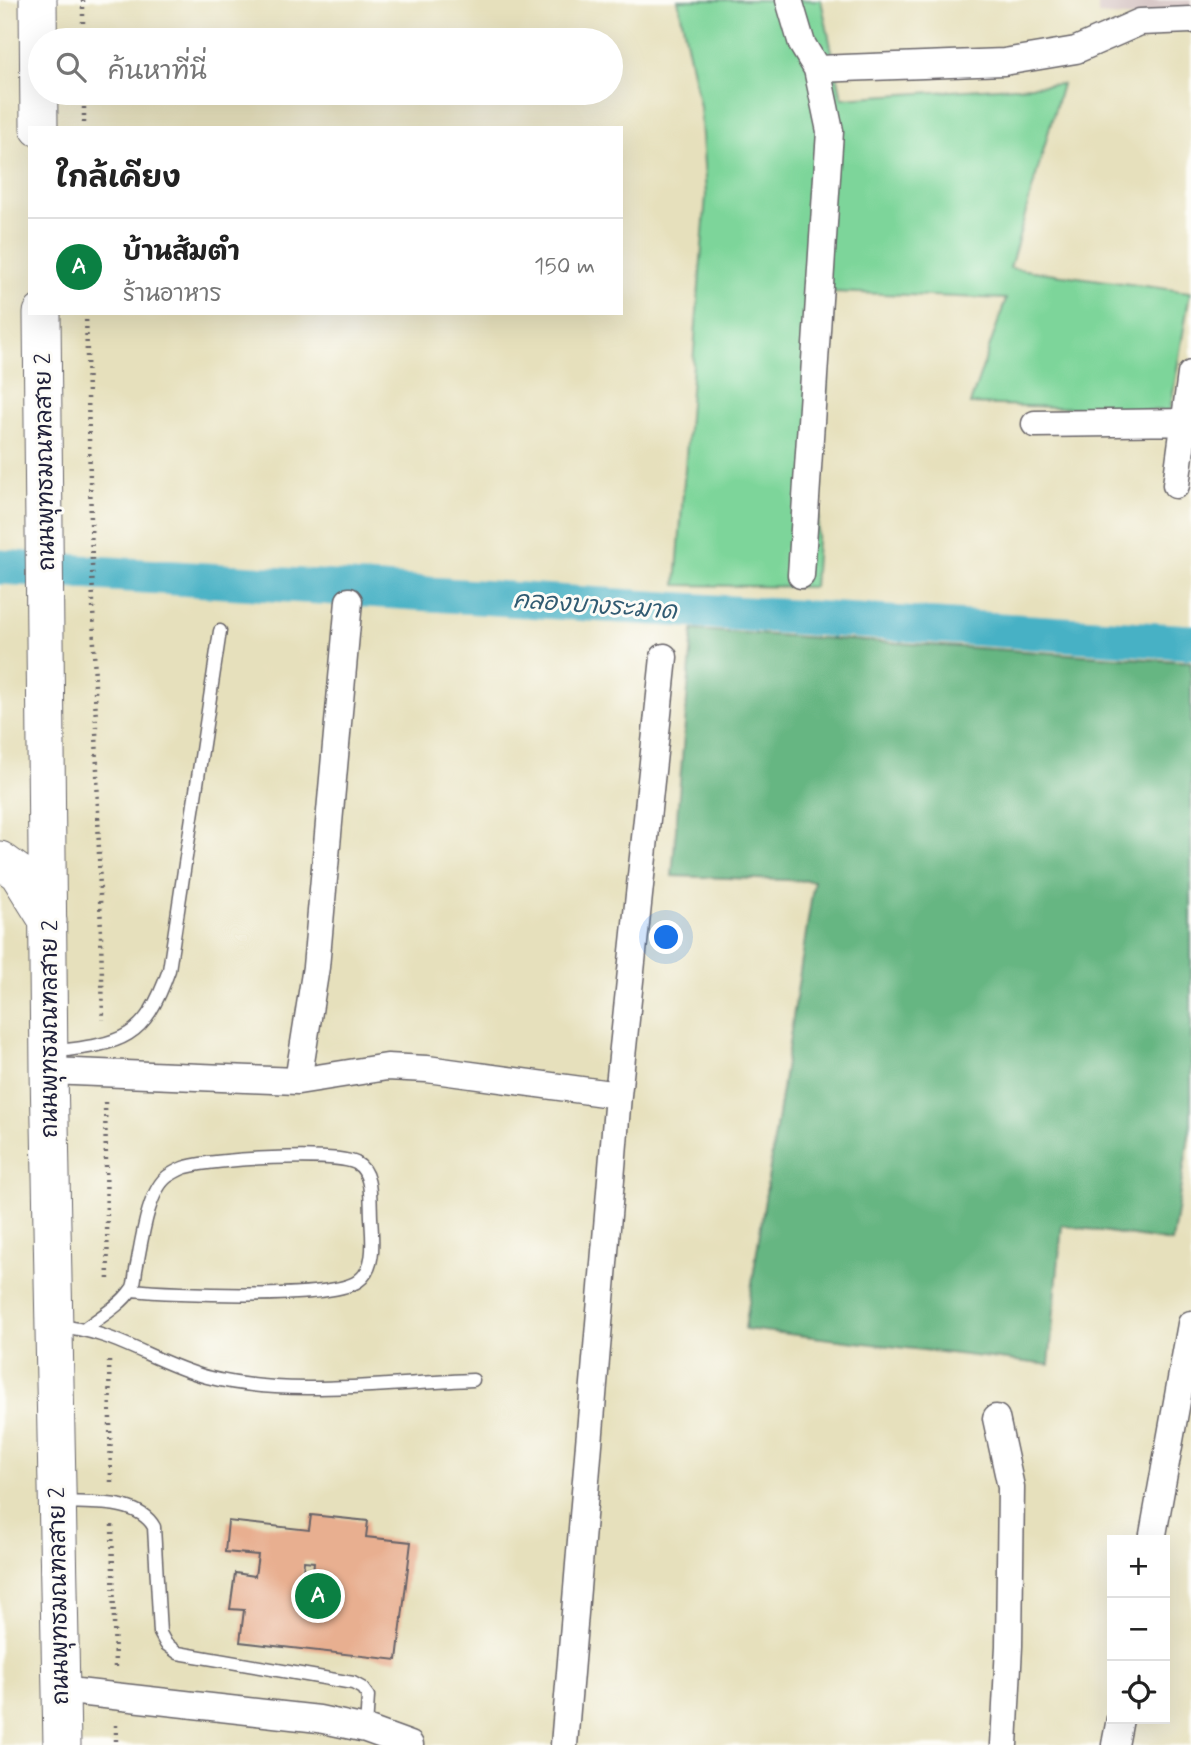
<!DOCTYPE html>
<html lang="th">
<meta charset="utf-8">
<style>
:root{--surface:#fff;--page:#f2f2f2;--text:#222;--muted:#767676;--line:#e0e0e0;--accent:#0b8043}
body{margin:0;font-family:Mynerve,"Playpen Sans Thai",sans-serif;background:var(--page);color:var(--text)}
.controls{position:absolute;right:21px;bottom:21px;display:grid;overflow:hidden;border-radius:0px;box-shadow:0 7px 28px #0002}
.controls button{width:63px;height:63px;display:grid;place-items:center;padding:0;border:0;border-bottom:2px solid var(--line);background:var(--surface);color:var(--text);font:35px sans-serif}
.you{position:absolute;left:667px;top:938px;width:24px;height:24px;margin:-18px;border:5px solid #fff;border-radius:50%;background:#1a73e8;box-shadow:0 0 0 10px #1a73e833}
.badge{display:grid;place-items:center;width:46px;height:46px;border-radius:50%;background:var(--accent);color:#fff;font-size:23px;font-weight:700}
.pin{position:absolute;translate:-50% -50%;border:4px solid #fff;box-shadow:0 2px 7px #0006}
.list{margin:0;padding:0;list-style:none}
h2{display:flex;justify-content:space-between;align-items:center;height:91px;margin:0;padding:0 28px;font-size:30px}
h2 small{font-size:23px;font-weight:400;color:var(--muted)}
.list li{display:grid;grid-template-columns:46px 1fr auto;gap:21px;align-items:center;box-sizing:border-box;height:98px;padding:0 28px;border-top:2px solid var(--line)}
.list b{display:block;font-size:26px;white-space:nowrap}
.list p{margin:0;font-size:23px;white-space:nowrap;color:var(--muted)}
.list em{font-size:23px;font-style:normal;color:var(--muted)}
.icon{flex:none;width:38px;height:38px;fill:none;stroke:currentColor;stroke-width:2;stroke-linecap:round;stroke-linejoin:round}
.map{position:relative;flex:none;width:1191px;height:1745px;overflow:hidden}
.search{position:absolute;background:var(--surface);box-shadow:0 7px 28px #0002;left:28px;top:28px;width:595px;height:77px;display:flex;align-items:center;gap:18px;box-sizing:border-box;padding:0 24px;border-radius:38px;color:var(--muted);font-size:26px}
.panel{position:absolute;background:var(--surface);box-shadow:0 7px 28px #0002;left:28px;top:126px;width:595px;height:189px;border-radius:0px}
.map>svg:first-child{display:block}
.industrial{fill:#d2bfbf}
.green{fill:#7dd59a;stroke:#507c6a;stroke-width:2}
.forest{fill:#66b682;stroke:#446c5e;stroke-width:2}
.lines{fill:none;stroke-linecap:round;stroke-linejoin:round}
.canal{stroke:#47b1c5;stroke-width:35}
.building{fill:#e8af90;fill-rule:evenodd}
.service-casing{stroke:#676468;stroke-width:15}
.minor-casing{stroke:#676468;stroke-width:29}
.secondary-casing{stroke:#676468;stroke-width:39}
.path{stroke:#676468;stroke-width:4.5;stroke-dasharray:2 5;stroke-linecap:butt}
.service{stroke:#fff;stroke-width:12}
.minor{stroke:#fff;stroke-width:26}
.secondary{stroke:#fff;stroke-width:37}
.labels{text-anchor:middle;stroke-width:6;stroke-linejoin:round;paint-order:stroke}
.street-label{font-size:23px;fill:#22223b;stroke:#fdfcf7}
.water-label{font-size:24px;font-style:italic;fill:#315b72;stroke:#fdfcf7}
</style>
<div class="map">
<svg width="1191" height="1745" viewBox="0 0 1191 1745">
<rect width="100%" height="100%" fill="#fdfcf7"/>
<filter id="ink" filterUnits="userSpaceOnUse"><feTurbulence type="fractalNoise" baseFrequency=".0143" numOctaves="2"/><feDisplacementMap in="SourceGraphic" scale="14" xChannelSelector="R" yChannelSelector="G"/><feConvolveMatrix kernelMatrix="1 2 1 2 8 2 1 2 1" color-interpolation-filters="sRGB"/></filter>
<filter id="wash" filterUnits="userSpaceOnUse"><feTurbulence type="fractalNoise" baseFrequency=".00686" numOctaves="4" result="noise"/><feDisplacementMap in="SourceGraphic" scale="28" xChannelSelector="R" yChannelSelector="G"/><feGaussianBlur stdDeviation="1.57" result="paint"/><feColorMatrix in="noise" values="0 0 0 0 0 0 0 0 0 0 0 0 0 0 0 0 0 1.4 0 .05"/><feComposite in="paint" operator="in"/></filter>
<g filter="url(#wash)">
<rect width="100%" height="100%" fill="#e6e0bc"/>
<!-- industrial -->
<path class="industrial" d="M1098 0H1191V22L1098 15Z"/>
<!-- green -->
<path class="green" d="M678 0H821L842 98 1062 84 1010 268 1190 292 1170 411 970 404 1006 299 833 292 814 587 676 585 706 195 700 107Z"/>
<!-- forest -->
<path class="forest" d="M693 630 1191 662V1124L1172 1242 1062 1225 1049 1365 745 1329 814 881 672 876Z"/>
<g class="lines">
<!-- canal -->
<path class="canal" d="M0 567 1191 642"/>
</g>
<g id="blocks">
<!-- building -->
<path class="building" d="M311 1515 368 1521 366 1537 411 1542 397 1660 240 1642 244 1610 230 1609 235 1573 255 1576 258 1555 225 1552 228 1521 309 1530ZM304 1561 314 1562 312 1583 302 1581Z"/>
</g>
</g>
<g filter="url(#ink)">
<use href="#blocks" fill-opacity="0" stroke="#676468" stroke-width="2"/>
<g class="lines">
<!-- service casing -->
<g class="service-casing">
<path id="service" d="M52 1052C123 1043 144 1041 169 970L220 631
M57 1326C114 1330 154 1363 207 1377 287 1398 391 1383 473 1380
M86 1328C100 1317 121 1305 131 1290 135 1286 135 1276 136 1270 141 1246 147 1191 168 1176 173 1173 181 1168 186 1167 213 1159 333 1152 356 1163 373 1172 370 1200 371 1217 372 1237 377 1268 358 1281 331 1301 171 1294 132 1290
M60 1502C89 1504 138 1498 154 1527L160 1633 166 1644 178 1653 353 1683 362 1688 368 1696 366 1729"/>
</g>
<!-- minor casing -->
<g class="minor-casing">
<path id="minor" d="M789 0 802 44 817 69 1004 62 1076 50 1140 22 1191 20
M1035 424 1191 422
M1176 485 1191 374
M801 575 830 131 817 69
M49 1071 298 1081 387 1067 427 1069 618 1095 564 1745
M298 1081 316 967 349 601
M618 1095 664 657
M996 1418 1011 1487 1009 1646 1004 1745
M1152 1540 1191 1324
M60 1690 319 1719 366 1729 410 1745
M1115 1745 1120 1719"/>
</g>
<!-- secondary casing -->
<g class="secondary-casing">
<path id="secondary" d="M38 0 39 128
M42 313 49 1071 62 1745
M0 860 18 873 48 921"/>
</g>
<!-- path -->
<path class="path" d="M83 0V40
M84 93V128
M86 313 103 1020
M105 1102 108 1282
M109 1361 111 1482
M112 1525 115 1667
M116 1725V1745"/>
<!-- service -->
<use href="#service" class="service"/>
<!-- minor -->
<use href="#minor" class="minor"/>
<!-- secondary -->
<use href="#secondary" class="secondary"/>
</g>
</g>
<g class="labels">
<!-- street labels -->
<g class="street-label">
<text transform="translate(44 462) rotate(-91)" y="8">ถนนพุทธมณฑลสาย 2</text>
<text transform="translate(49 1029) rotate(-90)" y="8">ถนนพุทธมณฑลสาย 2</text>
<text transform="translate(58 1596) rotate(-91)" y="8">ถนนพุทธมณฑลสาย 2</text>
</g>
<!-- water labels -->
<g class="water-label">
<text transform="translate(595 605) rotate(4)" y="8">คลองบางระมาด</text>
</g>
</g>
</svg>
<div class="controls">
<button>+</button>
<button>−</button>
<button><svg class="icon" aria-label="locate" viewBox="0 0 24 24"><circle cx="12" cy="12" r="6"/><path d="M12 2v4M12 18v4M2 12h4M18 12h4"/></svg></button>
</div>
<div class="you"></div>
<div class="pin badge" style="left:318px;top:1596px">A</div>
<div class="search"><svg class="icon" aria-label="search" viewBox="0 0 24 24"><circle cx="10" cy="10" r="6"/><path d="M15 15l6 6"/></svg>ค้นหาที่นี่</div>
<section class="panel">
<h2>ใกล้เคียง<small></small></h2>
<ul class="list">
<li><span class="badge">A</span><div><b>บ้านส้มตำ</b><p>ร้านอาหาร</p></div><em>150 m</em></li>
</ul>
</section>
</div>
